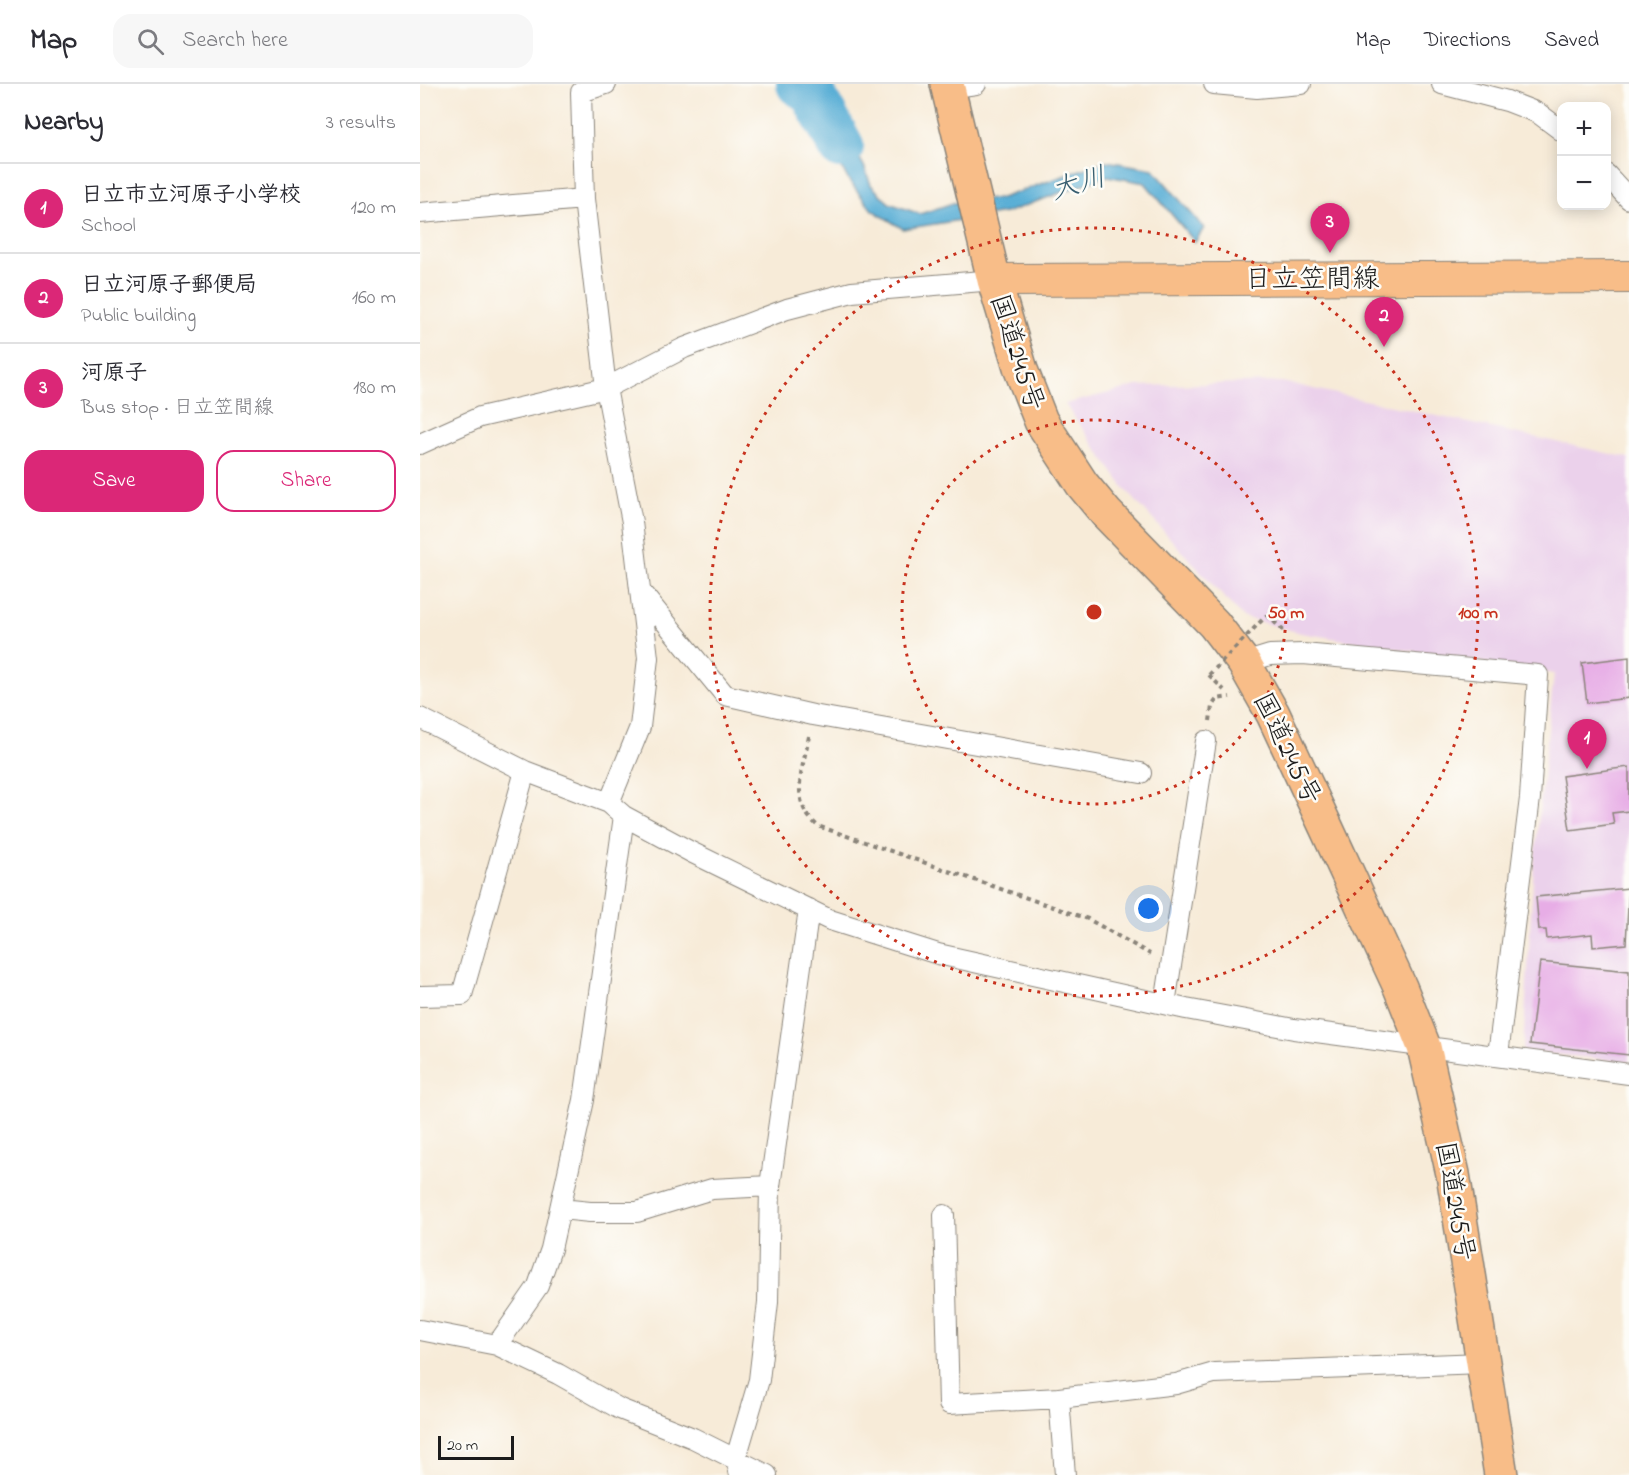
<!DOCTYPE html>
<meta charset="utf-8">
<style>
:root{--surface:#fff;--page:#f7f7f7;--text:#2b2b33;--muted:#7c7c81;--line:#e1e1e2;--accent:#db2777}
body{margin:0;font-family:"Indie Flower","Klee One",sans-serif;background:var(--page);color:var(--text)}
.controls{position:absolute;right:18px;top:18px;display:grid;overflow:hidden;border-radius:12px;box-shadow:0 3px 15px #0003}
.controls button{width:54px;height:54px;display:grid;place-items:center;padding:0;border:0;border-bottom:2px solid var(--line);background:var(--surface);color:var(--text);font:30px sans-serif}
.scale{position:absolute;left:18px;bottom:15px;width:76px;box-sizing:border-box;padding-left:6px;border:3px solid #1c1c1c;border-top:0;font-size:16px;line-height:21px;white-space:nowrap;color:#1c1c1c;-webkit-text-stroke:4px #fdfcf7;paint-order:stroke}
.you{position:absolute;left:729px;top:825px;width:21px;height:21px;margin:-15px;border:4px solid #fff;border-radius:50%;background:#1a73e8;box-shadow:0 0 0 9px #1a73e833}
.badge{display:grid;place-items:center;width:39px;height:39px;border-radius:50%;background:var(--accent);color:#fff;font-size:20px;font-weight:700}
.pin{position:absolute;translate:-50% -50px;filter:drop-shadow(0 2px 3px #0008)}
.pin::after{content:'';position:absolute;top:32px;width:21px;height:18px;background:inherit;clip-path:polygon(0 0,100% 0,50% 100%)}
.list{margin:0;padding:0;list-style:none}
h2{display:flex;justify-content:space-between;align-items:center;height:78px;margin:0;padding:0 24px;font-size:26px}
h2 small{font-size:20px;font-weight:400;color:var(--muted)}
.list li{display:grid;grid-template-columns:39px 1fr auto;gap:18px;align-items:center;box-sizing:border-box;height:90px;padding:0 24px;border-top:2px solid var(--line)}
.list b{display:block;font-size:22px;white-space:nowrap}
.list p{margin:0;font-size:20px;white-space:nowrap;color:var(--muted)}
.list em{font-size:20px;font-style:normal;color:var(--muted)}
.actions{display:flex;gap:12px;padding:18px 24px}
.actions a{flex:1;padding:14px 0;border:2px solid var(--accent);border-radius:18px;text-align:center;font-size:21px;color:var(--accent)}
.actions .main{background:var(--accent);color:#fff}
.icon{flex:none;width:33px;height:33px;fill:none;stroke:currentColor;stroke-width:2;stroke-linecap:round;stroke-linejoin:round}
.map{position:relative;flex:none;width:1209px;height:1391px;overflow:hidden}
header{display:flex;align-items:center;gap:36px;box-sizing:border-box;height:84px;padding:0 30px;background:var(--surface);border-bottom:2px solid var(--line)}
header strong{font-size:28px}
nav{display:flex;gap:33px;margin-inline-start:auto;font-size:21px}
.search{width:420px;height:54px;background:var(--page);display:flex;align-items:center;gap:15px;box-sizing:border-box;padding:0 21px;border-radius:18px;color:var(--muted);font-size:22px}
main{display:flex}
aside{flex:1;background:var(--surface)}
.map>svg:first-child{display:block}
.built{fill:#ebd1eb}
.water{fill:#5aafd6;stroke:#3b6679;stroke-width:1.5}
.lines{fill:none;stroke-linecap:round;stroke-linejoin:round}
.river{stroke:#5aafd6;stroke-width:46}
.building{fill:#e7ade6}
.street-casing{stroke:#8a847a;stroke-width:22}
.primary-casing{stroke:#8a847a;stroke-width:34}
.highway-casing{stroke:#8a847a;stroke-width:36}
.path{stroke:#8a847a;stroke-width:4;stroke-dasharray:4.5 4.5;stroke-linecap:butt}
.street{stroke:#fff;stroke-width:20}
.primary{stroke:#f8bd88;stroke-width:32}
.highway{stroke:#f8bd88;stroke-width:33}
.path-bridge{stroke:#8a847a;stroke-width:4;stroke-dasharray:4.5 4.5;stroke-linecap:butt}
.ring{fill:none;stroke:#c8321e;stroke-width:3;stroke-dasharray:3 6}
.labels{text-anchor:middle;stroke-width:5;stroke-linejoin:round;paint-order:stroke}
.street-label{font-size:27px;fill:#1c1c1c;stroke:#fdfcf7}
.water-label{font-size:28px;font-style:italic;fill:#385e70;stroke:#fdfcf7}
.centre{fill:#c8321e;stroke:#fdfcf7;stroke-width:3}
.ring-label{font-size:18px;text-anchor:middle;font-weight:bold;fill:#c8321e;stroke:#fdfcf7;stroke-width:5;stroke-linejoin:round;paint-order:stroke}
</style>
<header>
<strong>Map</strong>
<div class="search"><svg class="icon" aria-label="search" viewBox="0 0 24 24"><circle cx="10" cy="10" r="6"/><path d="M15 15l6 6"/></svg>Search here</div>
<nav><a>Map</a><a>Directions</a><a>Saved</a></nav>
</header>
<main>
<aside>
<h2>Nearby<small>3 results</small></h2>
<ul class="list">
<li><span class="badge">1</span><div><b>日立市立河原子小学校</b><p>School</p></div><em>120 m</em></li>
<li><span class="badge">2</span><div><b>日立河原子郵便局</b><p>Public building</p></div><em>160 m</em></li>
<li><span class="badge">3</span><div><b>河原子</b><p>Bus stop · 日立笠間線</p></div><em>180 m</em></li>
</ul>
<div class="actions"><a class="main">Save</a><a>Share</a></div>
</aside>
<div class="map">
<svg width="1209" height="1391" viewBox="0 0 1209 1391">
<rect width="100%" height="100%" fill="#fdfcf7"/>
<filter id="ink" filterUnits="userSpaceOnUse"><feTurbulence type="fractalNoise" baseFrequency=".0167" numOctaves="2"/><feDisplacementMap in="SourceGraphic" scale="12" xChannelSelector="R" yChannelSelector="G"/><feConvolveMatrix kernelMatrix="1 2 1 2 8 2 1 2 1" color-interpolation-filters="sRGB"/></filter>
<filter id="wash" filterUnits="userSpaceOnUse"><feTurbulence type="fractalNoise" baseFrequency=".008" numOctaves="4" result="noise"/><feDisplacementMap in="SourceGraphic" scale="24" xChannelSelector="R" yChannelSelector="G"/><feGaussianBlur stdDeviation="1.35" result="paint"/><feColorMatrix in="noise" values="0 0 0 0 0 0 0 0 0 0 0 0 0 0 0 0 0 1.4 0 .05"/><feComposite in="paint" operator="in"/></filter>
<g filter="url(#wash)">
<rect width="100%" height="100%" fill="#f7ebd8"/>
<!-- built -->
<path class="built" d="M862 298 1209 374V978L1103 967 1114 780 1134 590 881 549 822 533 705 405 645 320 717 302Z"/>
<!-- water -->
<path class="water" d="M399 2 444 82 451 101 469 119 500 130 533 119 581 114 686 77 733 85 784 144 775 158 725 99 687 92 585 129 483 145 452 126 428 95 383 12Z"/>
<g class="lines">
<!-- river -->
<path class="river" d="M379 0 391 7 421 62"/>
</g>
<g id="blocks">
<!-- building -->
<path class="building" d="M1209 573V614L1167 619 1162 579Z
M1209 683V727L1192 729 1194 740 1150 746 1142 692Z
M1209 804 1206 860 1173 863 1172 850 1127 855 1126 846H1119L1116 813Z
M1120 878 1209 887V971L1110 960Z"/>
</g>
</g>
<g filter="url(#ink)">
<use href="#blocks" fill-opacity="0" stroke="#8a847a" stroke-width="1.5"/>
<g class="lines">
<!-- street casing -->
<g class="street-casing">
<path id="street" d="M186 0 161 8 164 115 186 304 212 438 228 574 220 643 189 719
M794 0 837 4 881 0
M1022 0 1087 17 1118 29 1142 47
M528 4 556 0
M1186 90 1209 115
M0 129 164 115
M0 360 60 333 186 304 264 264 367 225 432 208 574 196
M220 507 305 611 393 631 721 689
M824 579 850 571 883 570 1118 591 1110 714 1078 971
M0 634 105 687 189 719 204 732 271 768 410 836 518 870 766 925 874 945 1209 990
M0 912 42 911 105 687
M745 920 786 657
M350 1102 389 825
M141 1125 170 1128H217L292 1105 350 1102 348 1218 339 1296 316 1374 320 1391
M524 1131 529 1320 639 1314
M0 1246 77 1261 138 1290 200 1325 273 1354 347 1391
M77 1261 118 1202 131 1165 164 1016 204 732
M645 1391 639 1314 756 1300 794 1289 1062 1279"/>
</g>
<!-- primary casing -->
<g class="primary-casing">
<path id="primary" d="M574 196 1209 193"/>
</g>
<!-- highway casing -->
<g class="highway-casing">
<path id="highway" d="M527 0 574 196 601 286 621 337 662 400 686 429 794 540 824 579 853 630 906 743 980 903 1004 963 1033 1090 1081 1391"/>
</g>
<!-- path -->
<path class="path" d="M847 531 866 549
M789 591 804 606
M790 637 792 622 797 615 810 613
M389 652C383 685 368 718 398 742L668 835 730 870"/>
<!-- street -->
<use href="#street" class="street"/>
<!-- primary -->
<use href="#primary" class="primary"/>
<!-- highway -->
<use href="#highway" class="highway"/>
<!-- path-bridge -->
<path class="path-bridge" d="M789 591 847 531"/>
</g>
</g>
<!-- distance rings -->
<g class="ring">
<circle cx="674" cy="528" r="192"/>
<circle cx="674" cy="528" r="384"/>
</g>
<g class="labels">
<!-- street labels -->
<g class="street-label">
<text x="892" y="203">日立笠間線</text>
<text transform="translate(598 268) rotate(72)" y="9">国道245号</text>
<text transform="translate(868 664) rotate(64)" y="9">国道245号</text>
<text transform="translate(1036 1117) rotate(80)" y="9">国道245号</text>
</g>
<!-- water labels -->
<g class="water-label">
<text transform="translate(658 98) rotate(-16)" y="10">大川</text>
</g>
</g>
<circle cx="674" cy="528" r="9" class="centre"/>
<g class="ring-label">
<text x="866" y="534">50 m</text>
<text x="1058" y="534">100 m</text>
</g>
</svg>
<div class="controls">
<button>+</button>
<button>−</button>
</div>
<div class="scale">20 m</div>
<div class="you"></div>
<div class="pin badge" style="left:1167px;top:685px">1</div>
<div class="pin badge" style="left:964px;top:263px">2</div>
<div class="pin badge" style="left:910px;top:169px">3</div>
</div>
</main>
